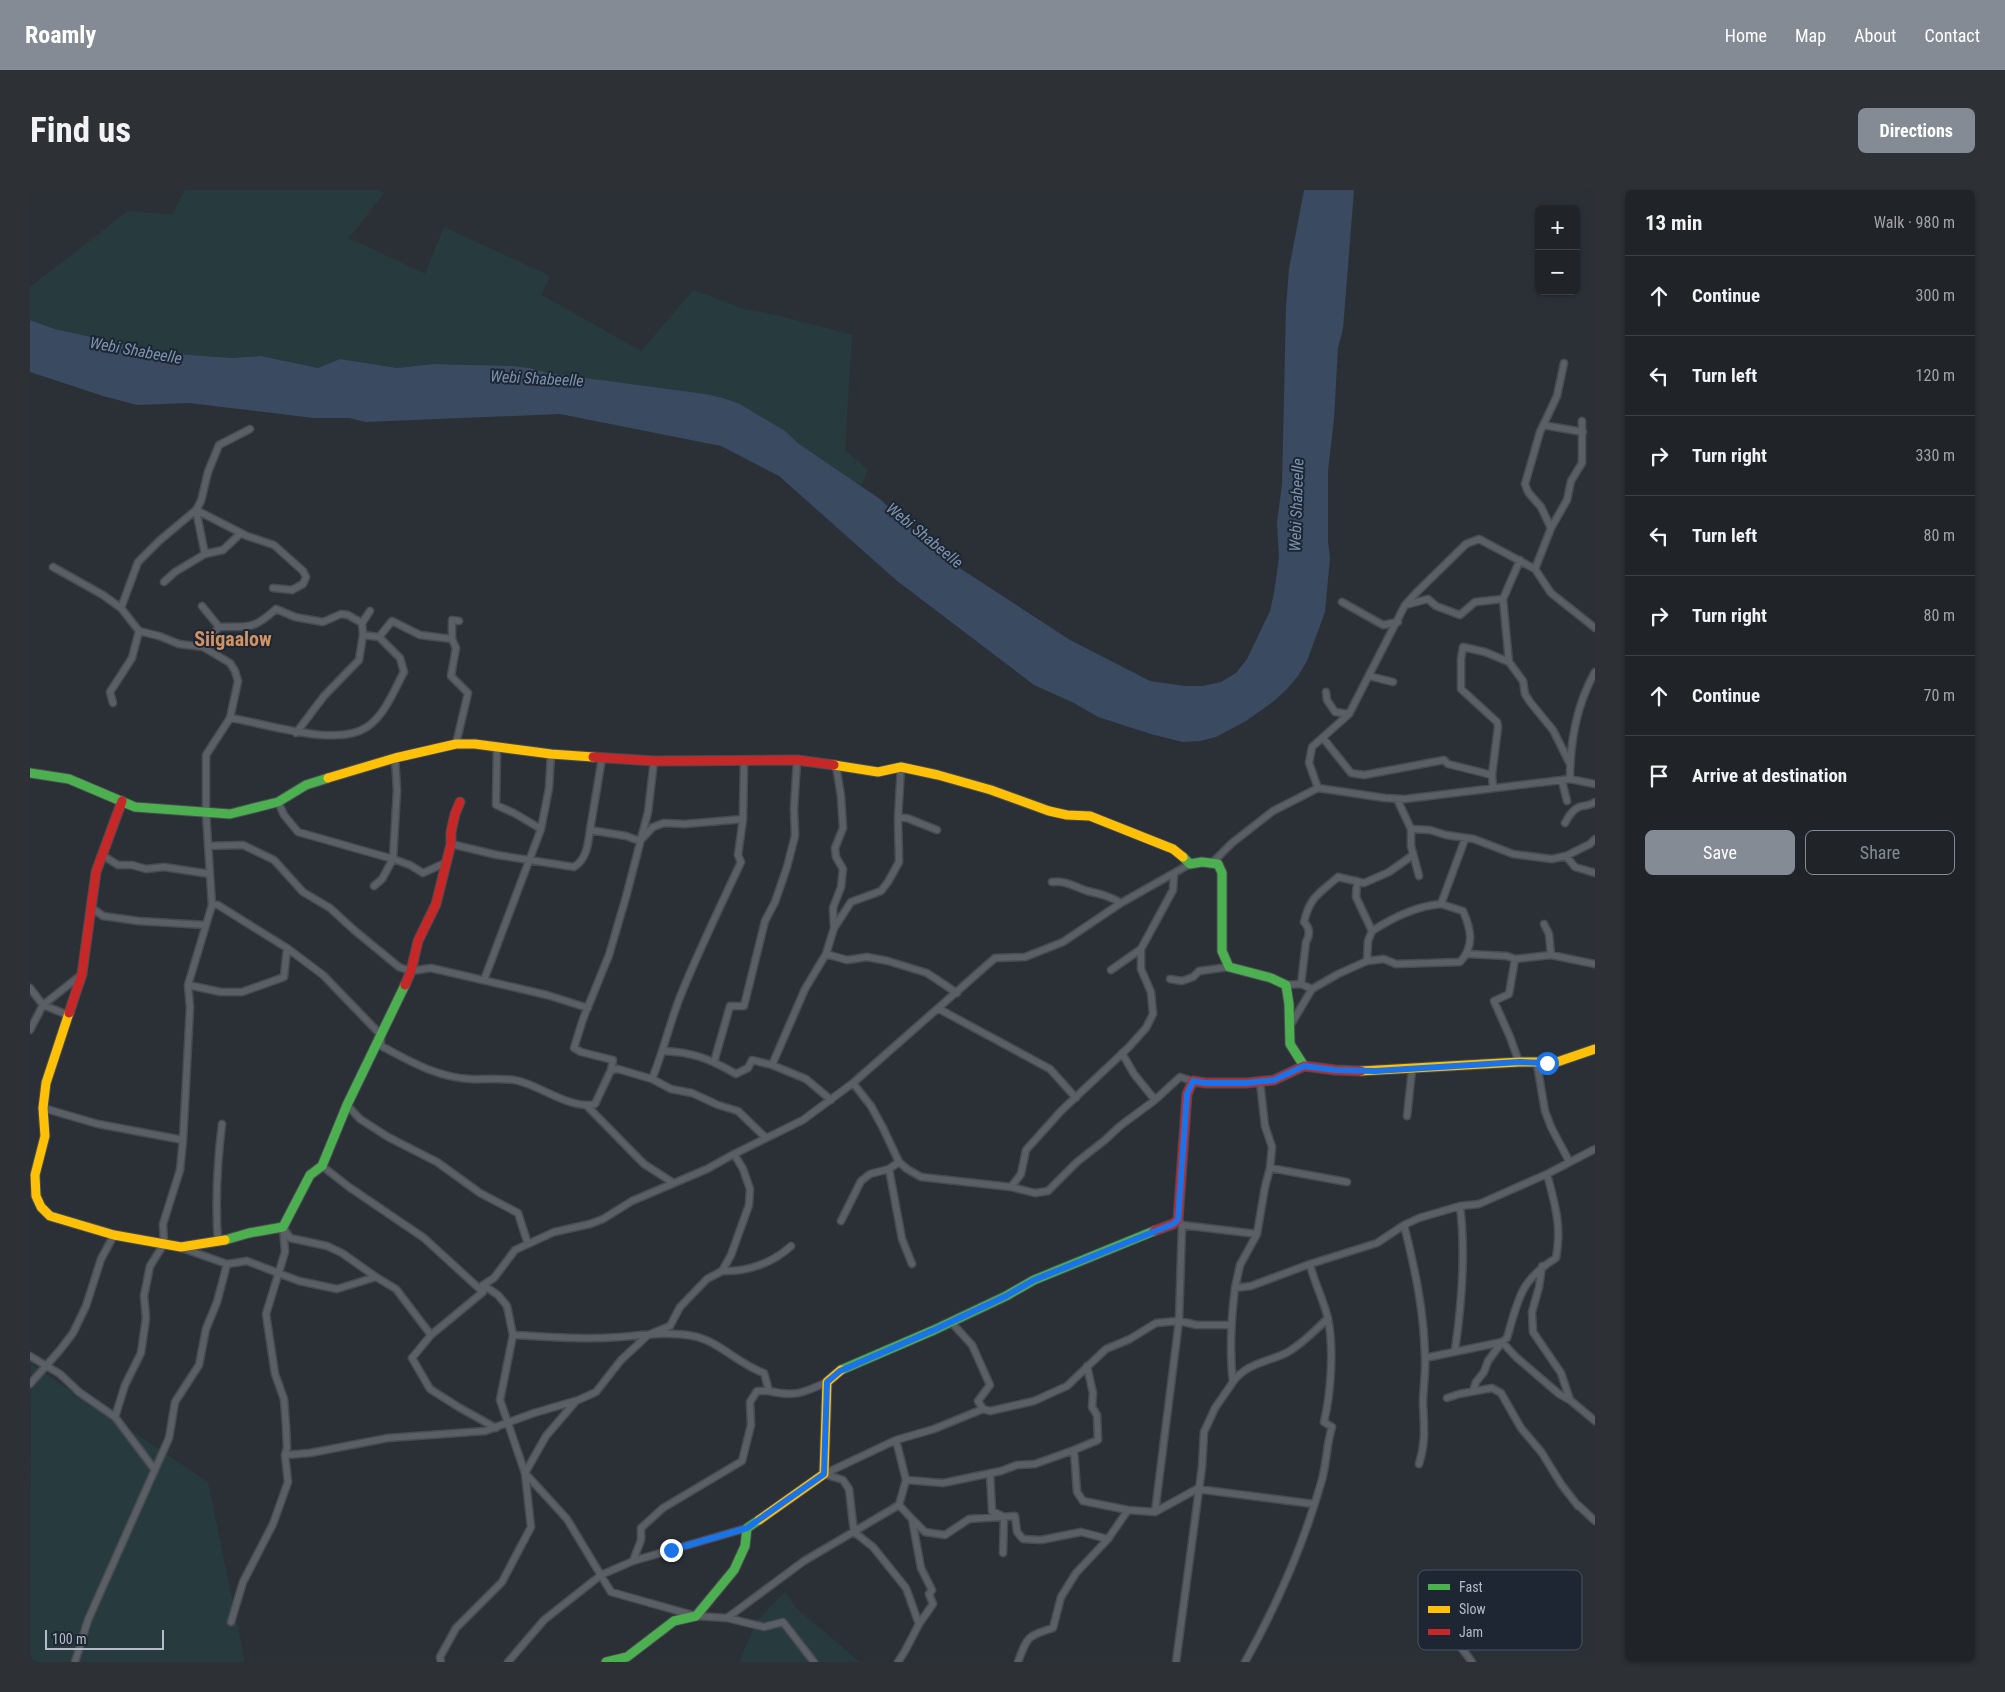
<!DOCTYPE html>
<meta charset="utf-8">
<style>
:root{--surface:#202429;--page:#2d3035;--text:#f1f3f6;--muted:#a2a4a8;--line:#3d4146;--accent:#848b95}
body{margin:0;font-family:"Roboto Condensed",sans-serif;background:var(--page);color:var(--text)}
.controls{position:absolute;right:15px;top:15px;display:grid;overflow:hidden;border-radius:8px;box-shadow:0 1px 4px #0004}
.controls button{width:45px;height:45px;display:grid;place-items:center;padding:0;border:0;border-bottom:1px solid var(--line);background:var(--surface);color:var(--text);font:25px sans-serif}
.scale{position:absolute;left:15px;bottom:12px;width:119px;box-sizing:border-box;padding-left:5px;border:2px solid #b4bcc8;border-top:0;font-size:14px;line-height:18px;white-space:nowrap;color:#b4bcc8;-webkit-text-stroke:4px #1d2632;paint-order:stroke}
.stop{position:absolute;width:15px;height:15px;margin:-11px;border:4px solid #1a73e8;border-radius:50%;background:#fff}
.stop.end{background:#1a73e8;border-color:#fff;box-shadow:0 1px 5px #0008}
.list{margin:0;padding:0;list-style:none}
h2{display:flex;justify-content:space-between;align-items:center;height:65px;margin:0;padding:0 20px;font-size:21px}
h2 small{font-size:16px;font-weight:400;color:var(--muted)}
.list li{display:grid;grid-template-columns:32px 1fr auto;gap:15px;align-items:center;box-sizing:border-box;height:80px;padding:0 20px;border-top:1px solid var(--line)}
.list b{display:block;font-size:19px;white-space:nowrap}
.list em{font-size:16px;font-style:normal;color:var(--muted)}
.actions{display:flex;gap:10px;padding:15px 20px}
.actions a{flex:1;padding:11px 0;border:1px solid var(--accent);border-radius:8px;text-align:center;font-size:18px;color:var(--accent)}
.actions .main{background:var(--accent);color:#fff}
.icon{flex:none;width:28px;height:28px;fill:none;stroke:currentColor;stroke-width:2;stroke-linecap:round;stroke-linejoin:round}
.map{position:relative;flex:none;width:1565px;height:1472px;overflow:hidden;border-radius:8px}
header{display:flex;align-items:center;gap:30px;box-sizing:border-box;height:70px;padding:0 25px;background:var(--accent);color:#fff}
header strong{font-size:24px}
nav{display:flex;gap:28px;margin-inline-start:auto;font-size:18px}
.intro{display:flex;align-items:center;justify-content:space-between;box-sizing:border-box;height:120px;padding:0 30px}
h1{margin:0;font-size:35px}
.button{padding:12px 22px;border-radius:8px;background:var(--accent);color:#fff;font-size:18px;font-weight:700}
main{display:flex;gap:30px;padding:0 30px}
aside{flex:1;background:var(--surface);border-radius:8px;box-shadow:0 1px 4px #0004}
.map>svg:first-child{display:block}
.green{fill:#273a3d}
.water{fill:#394a61}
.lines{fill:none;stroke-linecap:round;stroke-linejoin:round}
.street-casing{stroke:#484c52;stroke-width:9}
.fast-casing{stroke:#484c52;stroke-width:11}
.slow-casing{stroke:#484c52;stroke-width:11}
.jam-casing{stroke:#484c52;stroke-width:11}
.street{stroke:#5a5e65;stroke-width:6}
.fast{stroke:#4caf50;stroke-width:9}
.slow{stroke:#ffc107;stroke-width:9}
.jam{stroke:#c62828;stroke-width:9}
.route{stroke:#1a73e8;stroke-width:6}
.labels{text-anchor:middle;stroke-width:4;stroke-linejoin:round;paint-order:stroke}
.water-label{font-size:16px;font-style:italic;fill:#7c93af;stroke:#1d2632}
.district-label{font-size:20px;font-weight:bold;fill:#d19366;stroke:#1d2632}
.key{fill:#1d2632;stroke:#4a535f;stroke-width:1}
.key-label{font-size:14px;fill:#b4bcc8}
</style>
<header>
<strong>Roamly</strong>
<nav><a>Home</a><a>Map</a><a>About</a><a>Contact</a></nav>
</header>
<div class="intro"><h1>Find us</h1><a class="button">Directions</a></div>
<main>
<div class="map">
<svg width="1565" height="1472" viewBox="0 0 1565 1472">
<rect width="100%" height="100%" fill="#2b3037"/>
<!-- green -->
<path class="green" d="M155 0H348L354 3 319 48 395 84 414 37 520 86 512 105 611 161 663 100 714 119 746 125 822 145 815 260 838 280 831 296C810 282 788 269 769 254 744 234 723 220 693 208L518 183 500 178 446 175 403 174 367 178 310 169 288 178 231 166 202 168 134 163 25 139 0 130V97L98 21 142 25Z
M1 1174 178 1292 215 1472H0Z
M755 1402 766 1418 830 1472H709L727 1431Z"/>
<!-- water -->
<path class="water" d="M1274 0H1324L1313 139 1308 158 1304 229 1298 281V352L1300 368 1295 422 1277 471 1268 486 1257 499 1244 511 1216 531 1186 547 1170 551 1153 552 1124 545 1068 527 1044 513 1004 495 866 390 749 286 691 256 530 224 336 232 319 228H283L159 213 107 215 73 206 0 182V130L25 139 134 163 202 168 231 166 288 178 310 169 367 178 403 174 482 176 500 178 518 183 675 204 693 208 710 214 755 241 769 254 850 309 888 345 928 377 1040 450 1120 491 1155 496H1173L1191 492 1206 483 1217 469 1240 421 1244 403 1249 367 1247 332 1252 295 1256 117 1259 79Z"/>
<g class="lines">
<!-- street casing -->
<g class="street-casing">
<path id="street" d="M1513 235 1553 242
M166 320 217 346 244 355 273 381 276 387 273 394 262 400 243 398
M166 320 175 364
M1521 338 1511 317 1498 302 1495 294 1510 242 1527 206 1534 173
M23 377 73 405 91 418 109 441 129 446 149 454 173 457 200 473 205 481 208 491 200 528 176 565V623L182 715 158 795 160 817 153 950 150 980 133 1034 134 1054 120 1076 114 1106 116 1128 111 1163 95 1195 85 1227
M1505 379 1521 338 1537 310 1541 291 1552 273V231
M134 392 145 382 175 364 193 360 211 343
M1312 412 1353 435 1368 432
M1375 415 1398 409 1406 416 1430 425 1445 412 1473 409
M172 416 189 437
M91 418 108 372 129 351 166 320 171 311 178 282 189 255 220 239
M189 437C218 436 222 441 246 419L265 427 293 432 311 424 318 425 332 433
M349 447 362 431 390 445 422 449
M173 457 189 437
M1479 472 1473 409 1490 370
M1339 486 1363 492
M1296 502 1297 510 1305 522 1319 524
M83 513 80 502 102 468 109 441
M200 528C235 533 306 558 337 537 355 525 364 500 374 482L370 468 349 447 333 445
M266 543 294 506 329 470 333 445 332 433 340 421
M1293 548 1321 583 1334 585 1414 570 1418 574 1462 585
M426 554 438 503 421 486 426 458 422 449V430L429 431
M467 558 466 615 484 623 511 639
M1540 589C1540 553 1547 514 1565 482
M1532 591 1537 611
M1288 598 1279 573 1282 557 1319 524 1375 415 1386 403 1436 354 1449 349 1505 379 1521 403 1565 438
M1463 598 1462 585 1468 537 1467 532 1431 499V469L1433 457 1455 462 1479 472 1493 491 1495 504 1500 512 1523 540 1540 574
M1367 609 1381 639V656L1389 686
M248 612 254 625 268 642 363 669 380 675 393 683 415 673
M868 628 871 577
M1535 633C1538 627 1542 620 1549 617 1555 615 1560 616 1565 612
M1381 639 1400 640 1416 645 1444 649 1483 664 1522 669 1536 666 1560 654 1565 649
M560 640 572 568
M421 654 467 665 544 677C557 669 558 654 560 640L596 646 610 651 623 637 634 633 655 634 713 629
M178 656 213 655 244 670 273 702 300 718 324 740 369 777 381 781 401 778 517 805 558 818
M72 665 88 675H102L116 679 134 677 180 684
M1536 666 1545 677 1565 683
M1186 673 1183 672 1202 653 1243 621 1288 598 1355 608 1375 609 1540 589 1565 594
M1327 691 1326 707 1342 741 1338 751 1337 771
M1022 692C1036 690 1045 697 1057 701 1071 704 1079 706 1091 713
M344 696 352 689 363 669 367 600 365 568
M182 715H188L257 758 293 785 351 845V856C380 871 406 887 440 889 456 890 474 887 489 891 512 897 542 920 565 914L581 880 588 879 622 889 641 899 662 903 688 915 708 921 736 948
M62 718 73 726 108 731 175 735
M1514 734 1519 744 1521 765
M804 738 821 712 851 701 858 692 869 672 868 628H877L907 640
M1342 741C1362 728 1387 716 1411 714
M796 764 817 770 837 767 858 771 897 783 927 803
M1438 764 1477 766 1485 769 1521 765 1565 774
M1485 769 1479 804 1464 811 1480 847 1489 872
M1081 780 1111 759 1143 700 1144 684
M1140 789 1152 791 1163 787 1169 781 1199 777
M454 790 511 639 519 598 521 564
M1271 794 1276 752C1280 745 1280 738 1274 732 1280 706 1290 703 1308 687L1334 693 1359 682 1383 665
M158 795 191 802H212L254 787 257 758
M1256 795 1271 794 1282 799 1308 784 1337 771 1354 769 1366 774 1430 772C1445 756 1441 739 1433 721L1411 714 1435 649
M0 798 13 815 38 825
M909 819 1020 879 1046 908
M1260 836 1282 799
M0 840 13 815 51 785
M633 861C663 862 680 869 706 884L718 878 722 870 742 875 776 889 801 910
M1092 863 1104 884 1125 910
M684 872 700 816H714L735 731 745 712 757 677 765 646 764 619 767 570
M1507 874 1515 921 1521 937 1539 971
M742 875 775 799 796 764 804 738 803 718 811 697 813 679 806 667 805 658 813 638 811 606 806 576
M581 880 583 870 551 862 544 858 553 829 579 765 596 707 618 622 624 571
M622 889C634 860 640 831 652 802 670 758 691 715 711 672L708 665 713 629 714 570
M1230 892 1235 936 1242 957 1240 978 1235 997 1227 1044 1210 1075 1205 1098 1221 1096 1280 1074 1347 1053 1374 1035 1389 1028 1430 1016 1449 1014 1517 984 1565 959
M823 893 841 916 853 938 869 972 877 979 891 987 981 997 1005 1003 1018 1001 1047 972 1075 950 1090 936 1125 910 1150 887 1163 891
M317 915 330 929 358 947 407 972 450 1003 488 1023 498 1054
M557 916 614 974 642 992
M13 918 68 934 153 950
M1377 926 1382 880
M292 976 319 997 394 1048 453 1102V1095
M1240 978 1317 992
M859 979 872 1049 882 1074
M981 997 991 984 996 960 1031 921 1098 858 1116 838 1123 824 1121 802 1111 779V759
M811 1031 831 991 840 984 859 979 869 972
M1152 1035 1227 1044
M1374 1035C1385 1079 1394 1121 1395 1167 1396 1183 1393 1198 1393 1213 1394 1236 1396 1252 1389 1274
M188 1052C185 1012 187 974 192 934
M197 1074 217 1071 269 1091 307 1099 346 1087 312 1063 297 1056 260 1048 253 1037 255 1062 236 1124 245 1184 254 1209 256 1236 257 1258 255 1265 258 1292 243 1334 213 1392 201 1432
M1512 1076 1509 1097 1502 1122 1503 1142 1531 1183 1540 1210
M692 1081C717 1082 743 1073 761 1056
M346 1087 366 1099 401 1145 382 1168 400 1199 430 1218 466 1238
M453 1095 464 1088 485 1060 524 1042 560 1034 573 1029 602 1011 677 979 704 964 773 930 823 893 965 768 995 767 1033 752 1091 713 1160 674
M453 1095 468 1105 477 1116 483 1145 470 1210 495 1283 537 1329 581 1402 666 1426 697 1428 734 1437 753 1432 784 1472
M921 1132 942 1155 960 1195 948 1211 953 1219 960 1221 1004 1211 1037 1196 1076 1159 1100 1149 1126 1133 1149 1131 1167 1135H1200
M401 1145 453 1102
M483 1145C511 1146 539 1149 567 1148 598 1148 632 1140 663 1146 689 1151 708 1174 734 1183L739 1201C764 1207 774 1203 797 1192
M1425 1160C1432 1112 1436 1064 1430 1016
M0 1166 30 1184 49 1202 85 1227 125 1280
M1395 1168 1472 1152 1477 1148C1488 1110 1490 1090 1526 1068 1532 1037 1525 1014 1517 984
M1057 1176 1063 1203 1062 1217 1067 1225 1068 1250 1044 1260 1047 1302 1053 1311 1098 1320 1125 1322 1167 1299 1284 1314
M1203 1192C1216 1173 1239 1172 1258 1162 1273 1153 1286 1140 1298 1128
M0 1194 30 1160 43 1143 56 1116 71 1069 84 1045
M1443 1201 1446 1192 1454 1182 1458 1171 1472 1152 1486 1167 1529 1204 1540 1210 1565 1231
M1417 1208 1429 1204 1462 1198 1471 1203 1491 1238 1512 1263 1531 1294 1548 1316
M255 1265 280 1263 358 1248 455 1241 504 1223 545 1211
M960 1283 962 1321 974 1327 973 1363
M794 1284 813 1290 819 1299 824 1342 843 1357 876 1398 889 1434
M794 1284 866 1250
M876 1290 913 1293 971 1281 987 1275 1005 1274 1044 1260
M1548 1315 1565 1331
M1125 1322 1149 1131 1152 1035 1148 1030
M882 1329 895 1342 915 1345 939 1329 985 1326 987 1342 993 1349 1011 1350 1051 1342 1078 1349 1098 1320
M603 1371 611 1350V1338L633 1318 712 1271 721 1235 720 1212 727 1201H739
M697 1428 774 1371 869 1315
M1413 1433 1442 1472
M45 1472 58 1430 139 1248 145 1212 169 1175 176 1139 187 1112 197 1074 152 1058
M411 1472 410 1467 426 1438 472 1392 501 1337 495 1283 516 1246 546 1211 566 1202 591 1170 618 1145 640 1136 650 1117 677 1089 692 1081 701 1065 719 1015 720 999 713 979 704 964
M478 1472 514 1430 571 1385 603 1371 717 1338
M868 1472 875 1461 889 1434 903 1414 899 1404 902 1400 891 1378 882 1329 869 1315 876 1290 866 1250 904 1239 953 1219
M988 1472C997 1447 997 1446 1023 1438L1031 1407 1046 1383 1078 1349
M1146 1472 1172 1277 1174 1242 1185 1218 1203 1192C1199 1160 1201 1130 1205 1098
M1215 1472C1247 1415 1273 1356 1291 1293 1297 1274 1296 1256 1302 1237L1294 1232C1301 1203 1304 1158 1298 1129 1294 1110 1284 1093 1280 1074"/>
</g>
<!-- fast casing -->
<g class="fast-casing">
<path id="fast" d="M0 583 39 589 105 617 200 624 248 612 276 595 298 588
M1153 667 1160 674 1172 672 1188 674 1192 683V761L1199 777 1241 788 1256 795 1259 814 1260 854 1274 876
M195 1050 219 1043 253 1037 280 985 292 976 317 915 375 795
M811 1180 904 1140 976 1106 1004 1090 1124 1041
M576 1472 597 1467 644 1431 666 1426 704 1380 715 1356 717 1338 729 1330"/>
</g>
<!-- slow casing -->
<g class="slow-casing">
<path id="slow" d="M804 575 848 582 871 577 908 585 961 600 1019 621 1037 625 1060 626 1143 659 1153 667
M298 588 365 568 426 554H445L521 564 563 567
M39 823 16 893 13 918 15 946 5 985 6 1006 11 1017 20 1026 84 1045 151 1057 195 1050
M1331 881 1489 872H1527L1565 859
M729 1330 794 1284 797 1192 811 1180"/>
</g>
<!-- jam casing -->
<g class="jam-casing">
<path id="jam" d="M563 567 624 571 767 570 804 575
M375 795 381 781 388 751 406 714 421 654V642L425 624 430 612
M39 823 52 784 66 682 92 611
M1124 1041 1143 1034 1148 1030 1157 904 1163 891 1176 893H1216L1244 890 1274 876 1305 880 1331 881"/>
</g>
<!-- street -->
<use href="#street" class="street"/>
<!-- fast -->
<use href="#fast" class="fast"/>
<!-- slow -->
<use href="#slow" class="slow"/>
<!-- jam -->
<use href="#jam" class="jam"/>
</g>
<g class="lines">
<!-- route -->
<path class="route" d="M641 1360 717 1338 794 1284 797 1192 810 1181 904 1140 976 1106 1004 1090 1143 1034 1148 1030 1157 904 1163 891 1176 893H1216L1244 890 1274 876 1305 880 1345 881 1489 872 1517 873"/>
</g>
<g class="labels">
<!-- water labels -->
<g class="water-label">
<text transform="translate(106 160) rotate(10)" y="6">Webi Shabeelle</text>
<text transform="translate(507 188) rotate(3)" y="6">Webi Shabeelle</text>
<text transform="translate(1266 315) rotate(-88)" y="6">Webi Shabeelle</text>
<text transform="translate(895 345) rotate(39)" y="6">Webi Shabeelle</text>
</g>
<!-- district labels -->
<g class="district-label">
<text x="203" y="456">Siigaalow</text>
</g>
</g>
<!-- legend -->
<rect x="1388" y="1380" width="164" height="80" rx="8" class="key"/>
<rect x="1398" y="1394" width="22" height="6" fill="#4caf50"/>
<rect x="1398" y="1416" width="22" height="7" fill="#ffc107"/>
<rect x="1398" y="1439" width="22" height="6" fill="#c62828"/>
<g class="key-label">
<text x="1429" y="1402">Fast</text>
<text x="1429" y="1424">Slow</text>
<text x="1429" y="1447">Jam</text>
</g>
</svg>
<div class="controls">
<button>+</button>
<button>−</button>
</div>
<div class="scale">100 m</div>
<div class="stop" style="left:1517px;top:873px"></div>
<div class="stop end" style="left:641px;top:1360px"></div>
</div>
<aside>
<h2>13 min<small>Walk · 980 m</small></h2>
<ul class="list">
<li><svg class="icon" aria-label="ahead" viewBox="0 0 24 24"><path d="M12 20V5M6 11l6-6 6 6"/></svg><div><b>Continue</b></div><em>300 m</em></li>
<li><svg class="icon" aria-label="left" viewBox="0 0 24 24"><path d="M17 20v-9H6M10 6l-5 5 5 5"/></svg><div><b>Turn left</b></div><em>120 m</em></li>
<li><svg class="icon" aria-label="right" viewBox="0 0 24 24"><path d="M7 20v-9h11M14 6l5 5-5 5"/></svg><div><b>Turn right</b></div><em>330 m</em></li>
<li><svg class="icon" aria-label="left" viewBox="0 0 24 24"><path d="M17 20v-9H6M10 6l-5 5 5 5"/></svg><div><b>Turn left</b></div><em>80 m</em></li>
<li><svg class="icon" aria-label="right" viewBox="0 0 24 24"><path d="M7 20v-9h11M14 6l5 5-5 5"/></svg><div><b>Turn right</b></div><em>80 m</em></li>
<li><svg class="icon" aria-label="ahead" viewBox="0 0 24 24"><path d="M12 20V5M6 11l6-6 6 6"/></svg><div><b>Continue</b></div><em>70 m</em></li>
<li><svg class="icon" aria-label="arrive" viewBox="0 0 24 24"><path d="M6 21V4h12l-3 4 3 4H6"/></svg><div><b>Arrive at destination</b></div></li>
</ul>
<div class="actions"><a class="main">Save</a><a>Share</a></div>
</aside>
</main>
